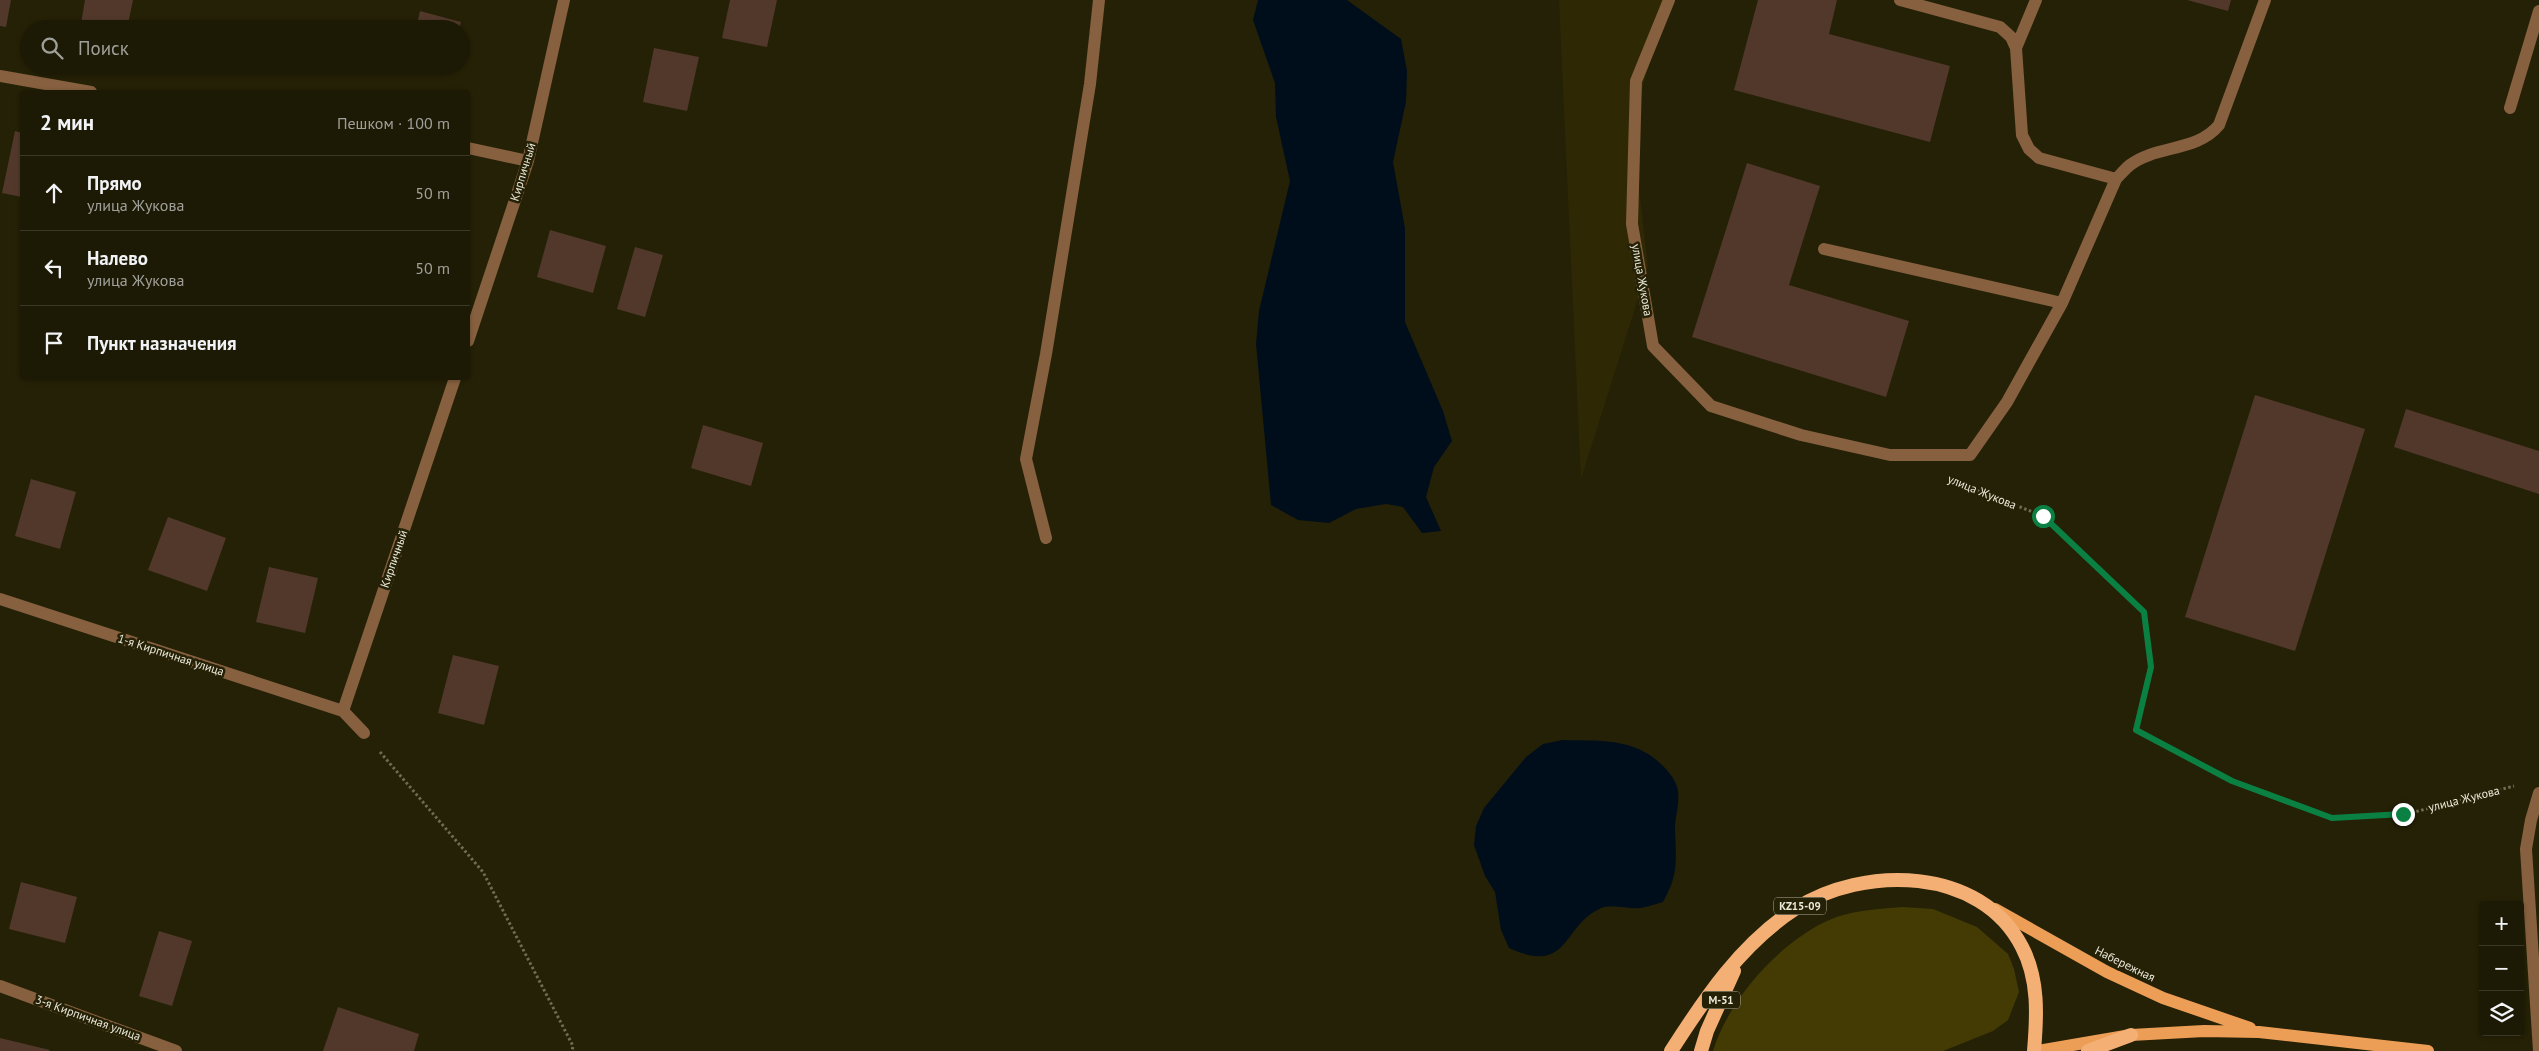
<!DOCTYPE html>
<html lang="ru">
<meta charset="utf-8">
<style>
:root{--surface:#1c1904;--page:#25220e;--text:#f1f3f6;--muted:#a0a09a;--line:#3a3826}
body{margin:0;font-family:"PT Sans",sans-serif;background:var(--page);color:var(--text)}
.controls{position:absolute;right:15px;bottom:15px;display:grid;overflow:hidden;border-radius:5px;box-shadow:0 1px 4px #0004}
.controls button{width:45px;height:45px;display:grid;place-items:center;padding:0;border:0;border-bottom:1px solid var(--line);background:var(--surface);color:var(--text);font:25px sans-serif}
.stop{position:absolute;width:15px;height:15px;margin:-11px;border:4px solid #0b8043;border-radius:50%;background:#fff}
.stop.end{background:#0b8043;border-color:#fff;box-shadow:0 1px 5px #0008}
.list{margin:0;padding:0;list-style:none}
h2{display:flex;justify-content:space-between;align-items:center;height:65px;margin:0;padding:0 20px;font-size:21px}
h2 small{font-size:16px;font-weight:400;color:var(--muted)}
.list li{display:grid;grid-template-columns:32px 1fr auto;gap:15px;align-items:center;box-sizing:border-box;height:75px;padding:0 20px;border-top:1px solid var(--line)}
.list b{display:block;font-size:19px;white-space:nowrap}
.list p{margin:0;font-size:16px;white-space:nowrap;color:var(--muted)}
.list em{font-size:16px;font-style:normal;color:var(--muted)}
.icon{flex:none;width:28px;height:28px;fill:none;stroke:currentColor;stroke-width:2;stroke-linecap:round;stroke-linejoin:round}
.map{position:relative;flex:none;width:2539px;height:1051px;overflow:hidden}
.search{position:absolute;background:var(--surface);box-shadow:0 1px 4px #0004;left:20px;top:20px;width:450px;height:55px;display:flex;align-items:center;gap:12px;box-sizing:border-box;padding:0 18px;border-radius:28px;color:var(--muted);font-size:19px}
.panel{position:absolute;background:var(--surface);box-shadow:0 1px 4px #0004;left:20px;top:90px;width:450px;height:290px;border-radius:5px}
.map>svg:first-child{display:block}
.built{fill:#2e2804}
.green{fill:#443b04}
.water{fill:#000e1b}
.building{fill:#51382a}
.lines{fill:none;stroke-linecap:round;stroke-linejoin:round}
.path{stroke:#6f6b54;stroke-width:3;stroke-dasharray:2.5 2.5;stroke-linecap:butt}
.service{stroke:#86603f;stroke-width:12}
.minor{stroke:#86603f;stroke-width:12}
.primary{stroke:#ed9e56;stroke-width:12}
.trunk{stroke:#f4b074;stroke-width:14}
.route{stroke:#0b8043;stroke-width:6}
.labels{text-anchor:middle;stroke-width:5;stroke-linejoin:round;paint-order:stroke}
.shield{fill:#252106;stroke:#b0ad9a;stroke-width:1}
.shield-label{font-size:11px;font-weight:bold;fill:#ebe9d9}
.street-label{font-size:12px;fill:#ebe9d9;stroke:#252106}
</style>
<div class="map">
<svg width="2539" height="1051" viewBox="0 0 2539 1051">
<rect width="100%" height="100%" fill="#252106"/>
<!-- built -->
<path class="built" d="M1559 0H1666L1632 128 1648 267 1581 479Z"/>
<!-- green -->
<path class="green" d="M1903 907 1933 909 1977 927 2008 954 2014 969 2019 992 2008 1020 1993 1031 1943 1051H1713C1729 999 1778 944 1827 921 1850 910 1878 909 1903 907Z"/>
<!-- water -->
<path class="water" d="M1258 0H1347L1401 39 1407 71 1406 102 1393 162 1405 228V322L1443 411 1452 441 1434 467 1426 497 1441 531 1422 533 1403 507 1386 504 1356 509 1329 523 1298 520 1271 505 1256 344 1259 311 1290 181 1276 117 1275 83 1253 20Z
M1562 740C1598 741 1634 737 1662 765 1668 771 1675 779 1677 787 1681 799 1675 816 1675 829 1676 860 1679 874 1663 902 1655 904 1647 907 1640 908 1628 909 1612 904 1601 908 1561 926 1570 976 1509 948L1501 930 1495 892 1485 876 1474 845 1476 826 1484 808 1526 757 1543 744Z"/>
<!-- building -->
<path class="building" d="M0 0H11L6 27 0 26Z
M85 0H133L127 29H80Z
M730 0H777L767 47 722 38Z
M1758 0H1837L1829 34 1950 66 1930 142 1734 90Z
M2187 0H2231L2228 11Z
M420 11 461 22 459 29H416Z
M654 48 699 57 687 111 643 102Z
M418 66H449L447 75Z
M15 131 22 133V197L2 193Z
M1747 163 1820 186 1789 285 1909 321 1886 397 1692 337Z
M550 230 606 246 593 293 537 277Z
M635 247 663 255 645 317 617 309Z
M2255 395 2365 429 2295 651 2185 617Z
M2406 409 2539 451V494L2394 447Z
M703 425 763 443 751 486 691 468Z
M31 479 76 492 60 549 15 536Z
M168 517 226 538 207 591 148 570Z
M269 567 318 578 305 633 256 622Z
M453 655 499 666 484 725 438 713Z
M21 882 77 897 65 943 9 929Z
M159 931 192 941 172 1006 139 996Z
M338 1007 419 1034 414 1051H323Z
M0 1038 50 1050 49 1051H0Z"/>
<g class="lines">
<!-- path -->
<path class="path" d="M1959 483 2043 516 2144 612 2151 667 2136 730 2232 781 2332 818 2403 815 2514 786
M380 752 483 872 573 1046 572 1051"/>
<!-- service -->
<path class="service" d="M1669 0 1636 81 1632 224 1653 346 1711 406 1801 435 1890 455H1970L2007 402 2062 303
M2016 48 2036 0
M2510 108 2539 11
M2116 179C2120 175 2125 169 2130 165 2156 145 2197 152 2219 125L2265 0
M1824 249 2062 303 2116 179 2039 158 2029 149 2022 135 2016 48 2011 37 2000 27 1900 0
M1046 538 1026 459 1046 354 1090 84 1099 0
M0 986 176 1051
M2539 1051 2526 849 2531 820 2539 793"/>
<!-- minor -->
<path class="minor" d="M0 76 91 92
M468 148 528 161
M468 341 528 161 564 0
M0 599 343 711
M364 733 343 711 455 378"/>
<!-- primary -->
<path class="primary" d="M1995 909 2107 972 2163 998 2250 1028
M2038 1051 2131 1035 2204 1031 2259 1032 2428 1051"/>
<!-- trunk -->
<path class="trunk" d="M1671 1051C1705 998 1741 944 1795 909 1863 865 1981 866 2022 947 2039 979 2037 1016 2034 1051
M1701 1051 1707 1031 1734 971
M2088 1051 2131 1035"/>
</g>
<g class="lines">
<!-- route -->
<path class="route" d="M2043 516 2144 612 2151 667 2136 730 2232 781 2332 818 2403 814"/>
</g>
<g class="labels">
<!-- shield labels -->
<g class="shield">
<rect x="1774" y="897.5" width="52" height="17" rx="4"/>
<rect x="1702" y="991.5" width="38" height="17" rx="4"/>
</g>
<g class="shield-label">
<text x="1800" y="910">KZ15-09</text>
<text x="1721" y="1004">M-51</text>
</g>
<!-- street labels -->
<g class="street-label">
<text transform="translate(523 172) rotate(-73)" y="4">Кирпичный</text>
<text transform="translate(1642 280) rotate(80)" y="4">улица Жукова</text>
<text transform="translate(1982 492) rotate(22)" y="4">улица Жукова</text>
<text transform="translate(394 559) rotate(-71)" y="4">Кирпичный</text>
<text transform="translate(171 655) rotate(18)" y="4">1-я Кирпичная улица</text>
<text transform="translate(2464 799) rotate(-14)" y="4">улица Жукова</text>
<text transform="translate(2125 964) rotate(26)" y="4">Набережная</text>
<text transform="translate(88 1018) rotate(20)" y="4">3-я Кирпичная улица</text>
</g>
</g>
</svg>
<div class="controls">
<button>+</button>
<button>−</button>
<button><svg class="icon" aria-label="layers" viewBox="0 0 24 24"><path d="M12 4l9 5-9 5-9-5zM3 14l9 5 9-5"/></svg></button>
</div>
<div class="stop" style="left:2043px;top:516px"></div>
<div class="stop end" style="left:2403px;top:814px"></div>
<div class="search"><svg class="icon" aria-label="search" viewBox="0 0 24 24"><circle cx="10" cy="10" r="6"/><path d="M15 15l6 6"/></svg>Поиск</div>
<section class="panel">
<h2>2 мин<small>Пешком · 100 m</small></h2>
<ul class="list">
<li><svg class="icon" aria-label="ahead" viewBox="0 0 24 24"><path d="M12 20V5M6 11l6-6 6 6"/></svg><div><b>Прямо</b><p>улица Жукова</p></div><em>50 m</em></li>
<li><svg class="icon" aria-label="left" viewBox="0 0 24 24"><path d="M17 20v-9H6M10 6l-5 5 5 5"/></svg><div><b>Налево</b><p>улица Жукова</p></div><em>50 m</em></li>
<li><svg class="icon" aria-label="arrive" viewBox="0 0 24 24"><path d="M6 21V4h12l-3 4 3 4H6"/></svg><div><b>Пункт назначения</b></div></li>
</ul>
</section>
</div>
